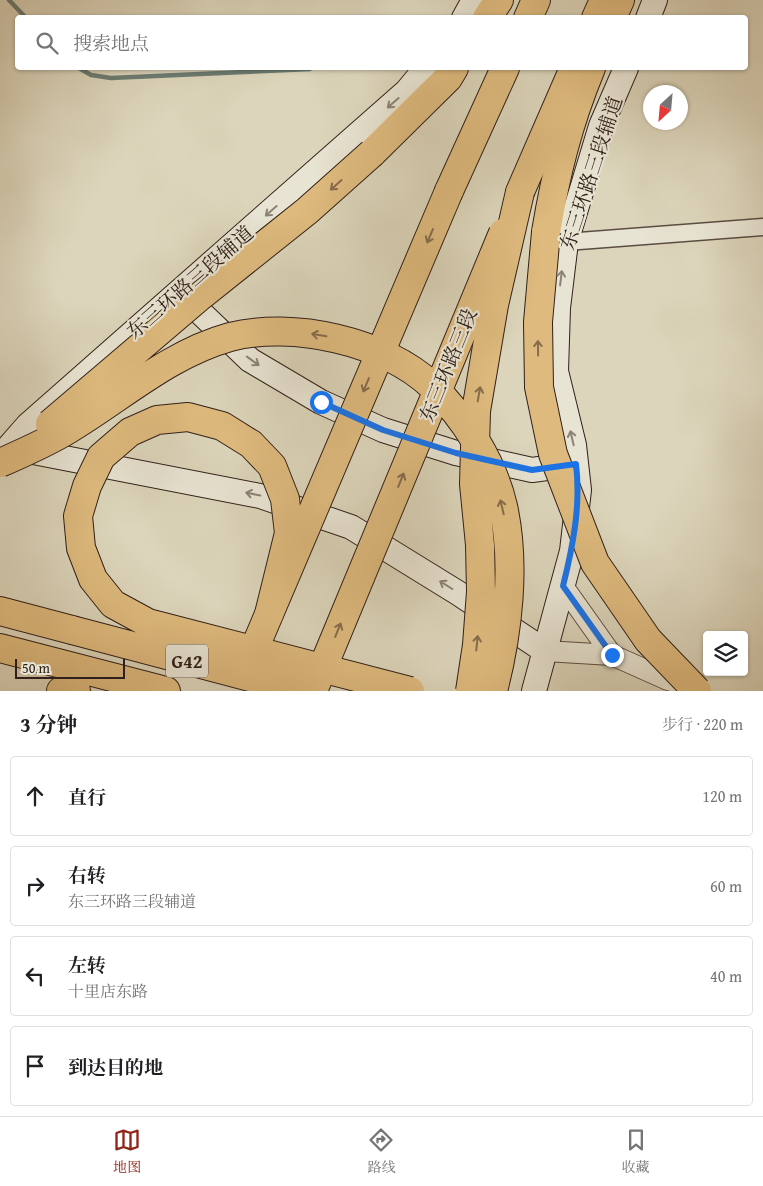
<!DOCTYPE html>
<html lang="zh">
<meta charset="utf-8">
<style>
:root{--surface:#fff;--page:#f6f6f6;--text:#202124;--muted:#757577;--line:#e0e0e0;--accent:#8f2418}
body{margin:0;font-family:"Gentium Book Plus","Noto Serif SC",serif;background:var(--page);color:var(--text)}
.controls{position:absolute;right:15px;bottom:15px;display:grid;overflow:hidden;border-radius:5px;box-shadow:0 1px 4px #0004}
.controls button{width:45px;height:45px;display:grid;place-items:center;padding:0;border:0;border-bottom:1px solid var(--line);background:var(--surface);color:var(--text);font:25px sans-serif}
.compass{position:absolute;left:643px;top:85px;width:45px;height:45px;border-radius:50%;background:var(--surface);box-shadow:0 1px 4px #0004;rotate:206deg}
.scale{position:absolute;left:15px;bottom:12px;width:110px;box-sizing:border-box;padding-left:5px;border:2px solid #302019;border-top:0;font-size:14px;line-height:18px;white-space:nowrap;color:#302019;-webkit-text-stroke:4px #e8e4d3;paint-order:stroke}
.stop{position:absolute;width:15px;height:15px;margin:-11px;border:4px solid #1a73e8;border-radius:50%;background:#fff}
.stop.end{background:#1a73e8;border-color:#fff;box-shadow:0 1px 5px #0008}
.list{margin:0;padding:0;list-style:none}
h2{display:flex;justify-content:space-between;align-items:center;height:65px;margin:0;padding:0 20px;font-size:21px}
h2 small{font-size:16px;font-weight:400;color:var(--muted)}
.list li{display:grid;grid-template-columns:32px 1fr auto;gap:15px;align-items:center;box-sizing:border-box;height:80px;margin:0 10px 10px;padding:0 10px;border:1px solid var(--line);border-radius:5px}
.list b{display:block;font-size:19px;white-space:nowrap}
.list p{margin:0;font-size:16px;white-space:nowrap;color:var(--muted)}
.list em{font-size:16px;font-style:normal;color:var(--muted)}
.icon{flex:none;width:28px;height:28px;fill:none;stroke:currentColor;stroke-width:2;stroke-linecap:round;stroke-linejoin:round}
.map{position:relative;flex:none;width:763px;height:691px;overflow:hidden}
.search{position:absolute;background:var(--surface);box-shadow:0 1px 4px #0004;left:15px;right:15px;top:15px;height:55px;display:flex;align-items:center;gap:12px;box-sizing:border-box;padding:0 18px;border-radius:5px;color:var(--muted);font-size:19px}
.sheet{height:425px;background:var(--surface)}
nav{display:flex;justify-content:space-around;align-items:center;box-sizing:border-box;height:70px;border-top:1px solid var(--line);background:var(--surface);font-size:14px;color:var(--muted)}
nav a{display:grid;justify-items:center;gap:2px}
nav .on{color:var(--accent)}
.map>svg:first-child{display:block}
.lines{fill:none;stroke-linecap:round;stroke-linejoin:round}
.stream{stroke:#6b7c72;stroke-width:4.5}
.minor-casing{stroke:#5b4d42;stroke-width:19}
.tertiary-casing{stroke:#5b4d42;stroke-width:22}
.secondary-casing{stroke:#302019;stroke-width:26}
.trunk-casing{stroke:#302019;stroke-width:30}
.motorway-casing{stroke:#302019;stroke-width:30}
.minor{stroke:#e8e4d3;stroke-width:16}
.tertiary{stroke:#e8e4d3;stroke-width:20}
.secondary{stroke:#e8e4d3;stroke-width:24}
.trunk{stroke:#deba7e;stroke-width:28}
.motorway{stroke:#deba7e;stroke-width:28}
.trunk-bridge-casing{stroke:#302019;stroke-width:30;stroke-linecap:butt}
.motorway-bridge-casing{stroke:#302019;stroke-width:30;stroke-linecap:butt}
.trunk-bridge{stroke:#deba7e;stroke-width:28}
.motorway-bridge{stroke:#deba7e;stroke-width:28}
.oneway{stroke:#8c8276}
.oneway2{stroke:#876d4c}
.route{stroke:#1a73e8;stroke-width:6}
.labels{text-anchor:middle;stroke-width:4.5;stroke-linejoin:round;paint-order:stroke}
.shield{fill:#e8e4d3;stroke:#675b51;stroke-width:1}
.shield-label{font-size:19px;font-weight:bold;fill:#302019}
.street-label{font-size:20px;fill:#302019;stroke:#e8e4d3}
</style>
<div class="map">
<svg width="763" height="691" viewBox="0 0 763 691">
<rect width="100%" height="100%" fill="#dcd5bb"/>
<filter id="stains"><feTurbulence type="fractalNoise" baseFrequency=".004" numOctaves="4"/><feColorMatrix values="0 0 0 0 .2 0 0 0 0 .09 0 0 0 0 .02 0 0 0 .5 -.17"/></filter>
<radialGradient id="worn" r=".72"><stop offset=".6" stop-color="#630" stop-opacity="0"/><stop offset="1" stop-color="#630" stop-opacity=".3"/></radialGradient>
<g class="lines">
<!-- stream -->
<path class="stream" d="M9 0 26 18
M79 68 91 75 111 78 310 69"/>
<!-- minor casing -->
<g class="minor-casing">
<path id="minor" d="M566 242 763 227"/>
</g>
<!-- tertiary casing -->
<g class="tertiary-casing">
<path id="tertiary" d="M563 586 612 655 668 680 694 687
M545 651 612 655"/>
</g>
<!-- secondary casing -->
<g class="secondary-casing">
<path id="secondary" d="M464 18 474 0
M648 18 655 0
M179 292 250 360 321 402 383 430 456 453 532 470 576 464
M18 449 260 496 351 527 458 593 545 651
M0 457 28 425 407 91 426 68
M534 691 572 551 579 490 574 445 556 371 558 308 566 242 601 126 626 68"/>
</g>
<!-- trunk casing -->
<g class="trunk-casing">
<path id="trunk" d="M528 18 536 0
M596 18 604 0
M449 191 505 68
M520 192 574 68"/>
</g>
<!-- motorway casing -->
<g class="motorway-casing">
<path id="motorway" d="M487 18 499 0
M612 18 620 0
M372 153 448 78 454 68
M546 232C556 172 568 124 591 68
M0 611 72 630
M0 648 166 691
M61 691H76"/>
</g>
<!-- minor -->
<use href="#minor" class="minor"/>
<!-- tertiary -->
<use href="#tertiary" class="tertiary"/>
<!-- secondary -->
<use href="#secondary" class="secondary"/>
<!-- trunk -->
<use href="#trunk" class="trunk"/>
<!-- motorway -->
<use href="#motorway" class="motorway"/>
<!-- trunk-bridge casing -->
<g class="trunk-bridge-casing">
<path id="trunk-bridge" d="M244 673 449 191
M313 691 503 233"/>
</g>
<!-- motorway-bridge casing -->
<g class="motorway-bridge-casing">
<path id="motorway-bridge" d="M546 232 538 322 539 387 553 454 595 563 648 640 697 691
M50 424 198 298 307 211 372 153
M0 463C23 453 48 442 69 429 122 397 169 354 230 337 292 321 385 341 432 386 464 417 493 462 503 506 516 565 508 633 493 691
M269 614 289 533 285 499 272 466 251 444 222 426 188 417 157 420 130 432 101 457 87 486 78 516 81 548 93 579 113 604 148 623 410 691
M72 630 303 691
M470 691 477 645 481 592 480 545 474 484 476 411 494 305 520 192"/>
</g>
<!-- trunk-bridge -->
<use href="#trunk-bridge" class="trunk-bridge"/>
<!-- motorway-bridge -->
<use href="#motorway-bridge" class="motorway-bridge"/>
</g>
<!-- one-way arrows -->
<defs><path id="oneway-shaft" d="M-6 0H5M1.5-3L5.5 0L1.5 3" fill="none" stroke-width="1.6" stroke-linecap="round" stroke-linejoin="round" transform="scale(1.25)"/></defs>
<g class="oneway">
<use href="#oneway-shaft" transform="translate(393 103) rotate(139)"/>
<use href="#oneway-shaft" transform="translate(271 211) rotate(139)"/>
<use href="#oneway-shaft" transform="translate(561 278) rotate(-83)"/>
<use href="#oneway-shaft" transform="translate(253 361) rotate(36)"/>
<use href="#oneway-shaft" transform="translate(572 438) rotate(-103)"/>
<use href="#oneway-shaft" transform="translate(253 494) rotate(-168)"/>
<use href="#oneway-shaft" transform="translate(446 585) rotate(-148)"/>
</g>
<g class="oneway2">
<use href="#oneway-shaft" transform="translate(336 185) rotate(138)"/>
<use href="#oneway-shaft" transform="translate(430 236) rotate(113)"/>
<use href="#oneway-shaft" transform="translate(319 335) rotate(-171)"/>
<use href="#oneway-shaft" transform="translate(538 348) rotate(-91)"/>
<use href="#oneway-shaft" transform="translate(366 385) rotate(113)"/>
<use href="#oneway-shaft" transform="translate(479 394) rotate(-80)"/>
<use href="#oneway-shaft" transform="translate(401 480) rotate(-68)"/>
<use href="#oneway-shaft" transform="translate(502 507) rotate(-103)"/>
<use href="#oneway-shaft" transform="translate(338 630) rotate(-68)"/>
<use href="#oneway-shaft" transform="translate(477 643) rotate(-84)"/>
</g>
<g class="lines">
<!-- route -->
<path class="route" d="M321 402 383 430 456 453 532 470 576 464C581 505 573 546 563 586L612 655"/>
</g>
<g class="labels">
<!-- shield labels -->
<rect class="shield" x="166" y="644.5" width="42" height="33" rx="4"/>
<g class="shield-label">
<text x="187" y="668">G42</text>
</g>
<!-- street labels -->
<g class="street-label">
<text transform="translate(591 173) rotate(-72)" y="7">东三环路三段辅道</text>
<text transform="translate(190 282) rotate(-41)" y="7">东三环路三段辅道</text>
<text transform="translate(448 365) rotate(-68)" y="7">东三环路三段</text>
</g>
</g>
<rect width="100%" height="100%" filter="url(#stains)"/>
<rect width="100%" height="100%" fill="url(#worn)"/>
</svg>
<div class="controls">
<button><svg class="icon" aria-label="layers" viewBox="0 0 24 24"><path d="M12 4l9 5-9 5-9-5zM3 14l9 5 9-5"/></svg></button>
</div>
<svg class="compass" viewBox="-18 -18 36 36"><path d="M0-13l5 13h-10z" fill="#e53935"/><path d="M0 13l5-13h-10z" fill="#757577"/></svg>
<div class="scale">50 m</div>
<div class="stop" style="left:321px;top:402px"></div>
<div class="stop end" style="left:612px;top:655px"></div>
<div class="search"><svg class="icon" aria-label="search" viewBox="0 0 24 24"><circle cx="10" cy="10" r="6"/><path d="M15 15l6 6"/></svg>搜索地点</div>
</div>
<section class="sheet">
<h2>3 分钟<small>步行 · 220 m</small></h2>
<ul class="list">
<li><svg class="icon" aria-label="ahead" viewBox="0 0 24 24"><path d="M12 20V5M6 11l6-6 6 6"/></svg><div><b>直行</b></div><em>120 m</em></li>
<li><svg class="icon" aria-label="right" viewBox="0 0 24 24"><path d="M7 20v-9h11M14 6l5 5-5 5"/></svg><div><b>右转</b><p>东三环路三段辅道</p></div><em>60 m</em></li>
<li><svg class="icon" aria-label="left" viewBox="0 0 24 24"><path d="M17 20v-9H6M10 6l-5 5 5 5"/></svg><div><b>左转</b><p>十里店东路</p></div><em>40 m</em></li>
<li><svg class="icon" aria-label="arrive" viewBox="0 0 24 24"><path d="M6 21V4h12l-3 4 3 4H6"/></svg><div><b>到达目的地</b></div></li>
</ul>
</section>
<nav>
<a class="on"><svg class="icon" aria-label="map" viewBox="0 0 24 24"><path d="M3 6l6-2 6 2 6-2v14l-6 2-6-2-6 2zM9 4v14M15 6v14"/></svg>地图</a>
<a><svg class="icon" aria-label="directions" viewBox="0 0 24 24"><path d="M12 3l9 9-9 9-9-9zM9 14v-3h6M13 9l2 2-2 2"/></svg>路线</a>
<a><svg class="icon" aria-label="saved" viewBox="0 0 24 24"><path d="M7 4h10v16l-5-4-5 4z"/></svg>收藏</a>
</nav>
